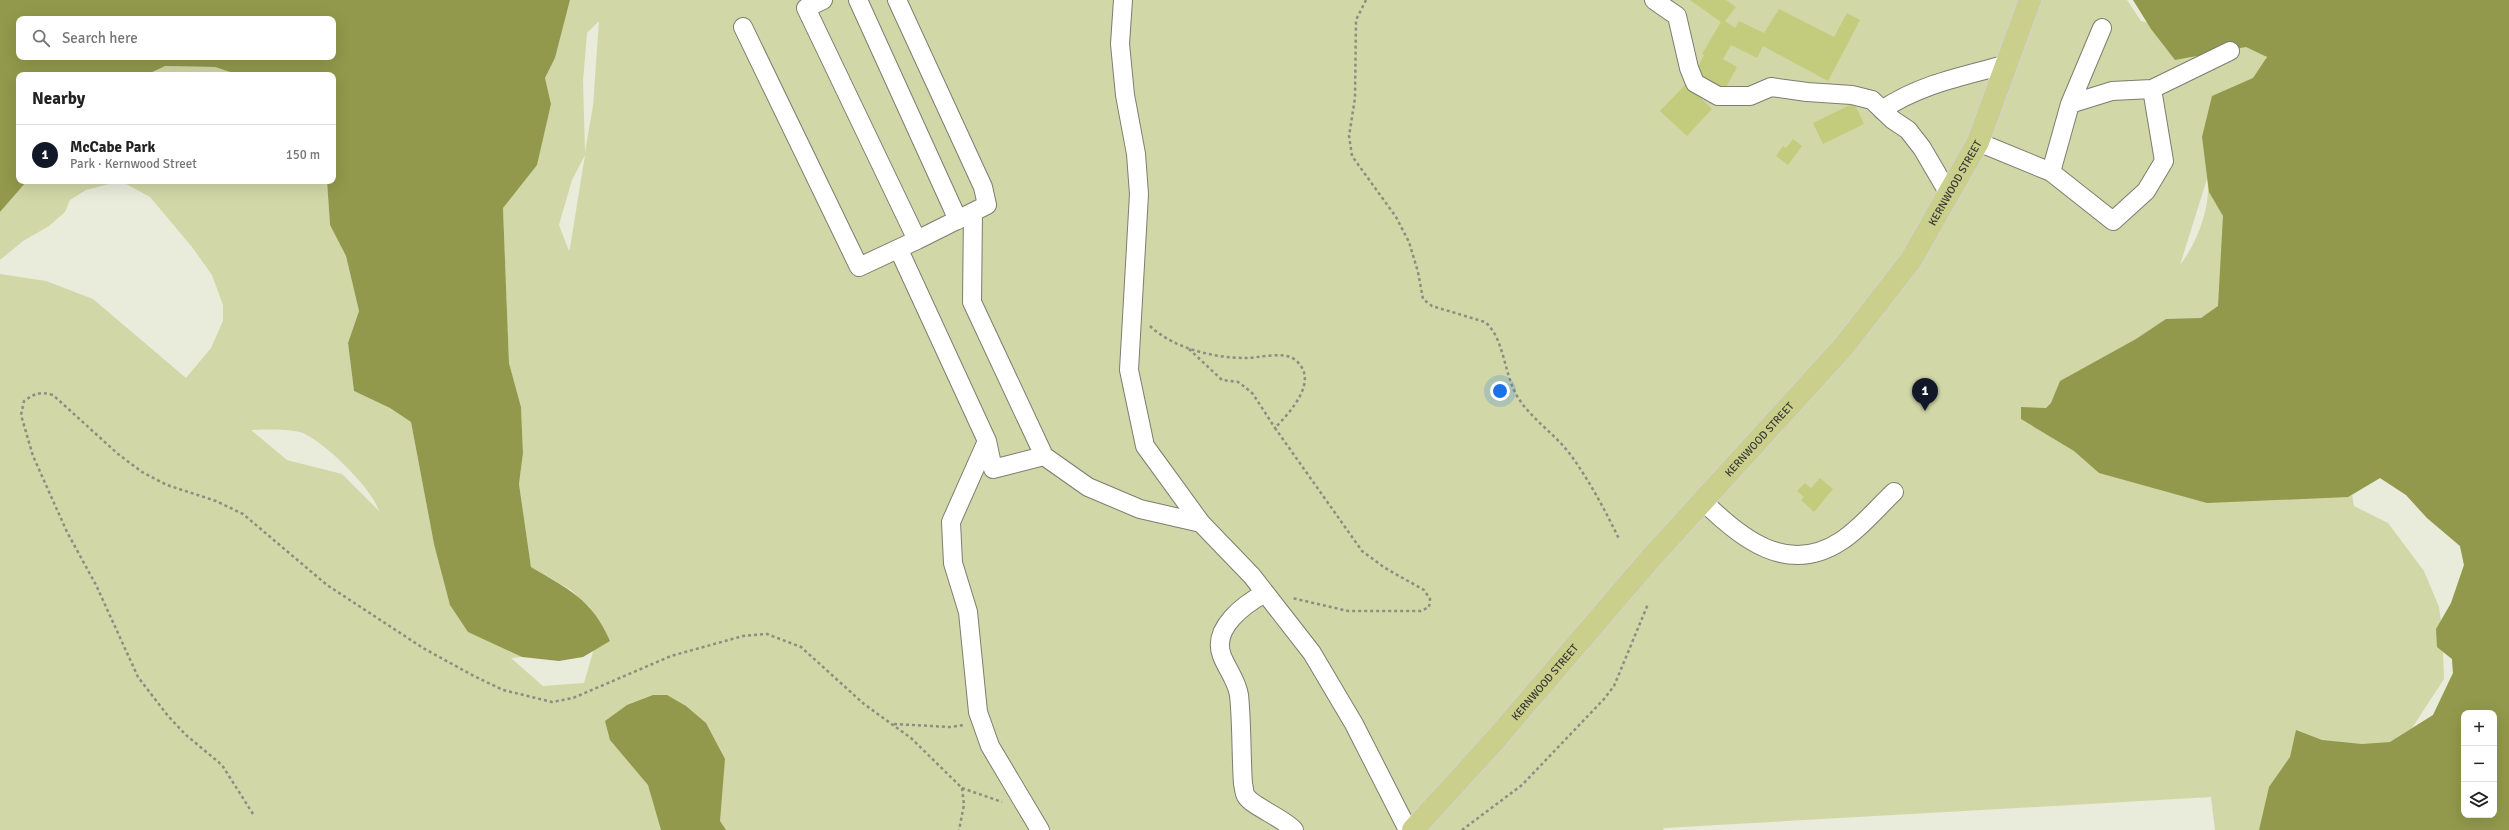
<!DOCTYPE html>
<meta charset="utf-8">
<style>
:root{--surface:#fff;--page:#f2f2f2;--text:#222;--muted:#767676;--line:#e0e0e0;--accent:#111827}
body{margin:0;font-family:Signika,sans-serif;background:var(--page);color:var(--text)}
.controls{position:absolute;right:12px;bottom:12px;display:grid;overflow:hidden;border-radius:8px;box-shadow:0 4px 16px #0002}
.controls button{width:36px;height:36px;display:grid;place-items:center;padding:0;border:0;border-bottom:1px solid var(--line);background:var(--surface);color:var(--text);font:20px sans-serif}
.you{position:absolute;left:1500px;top:391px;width:14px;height:14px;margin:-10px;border:3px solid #fff;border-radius:50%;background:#1a73e8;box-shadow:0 0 0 6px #1a73e833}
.badge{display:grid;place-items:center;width:26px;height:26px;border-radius:50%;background:var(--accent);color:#fff;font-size:13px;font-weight:700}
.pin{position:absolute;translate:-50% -33px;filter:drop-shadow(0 1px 2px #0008)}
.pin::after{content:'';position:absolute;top:21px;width:14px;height:12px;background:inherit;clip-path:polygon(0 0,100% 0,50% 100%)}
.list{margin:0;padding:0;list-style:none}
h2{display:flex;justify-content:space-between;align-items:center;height:52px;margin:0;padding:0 16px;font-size:17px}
h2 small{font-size:13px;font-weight:400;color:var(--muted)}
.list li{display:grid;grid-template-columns:26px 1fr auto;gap:12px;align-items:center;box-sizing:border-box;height:60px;padding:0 16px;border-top:1px solid var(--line)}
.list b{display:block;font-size:15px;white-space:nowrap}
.list p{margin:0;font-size:13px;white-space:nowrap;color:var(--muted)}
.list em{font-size:13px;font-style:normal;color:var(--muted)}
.icon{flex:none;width:22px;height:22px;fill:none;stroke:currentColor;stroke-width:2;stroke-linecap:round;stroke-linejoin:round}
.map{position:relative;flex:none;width:2509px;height:830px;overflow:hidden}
.search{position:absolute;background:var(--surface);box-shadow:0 4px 16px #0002;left:16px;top:16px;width:320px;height:44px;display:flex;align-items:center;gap:10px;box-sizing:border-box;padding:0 14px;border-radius:8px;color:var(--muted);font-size:15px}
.panel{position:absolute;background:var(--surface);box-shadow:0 4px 16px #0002;left:16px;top:72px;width:320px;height:112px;border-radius:8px}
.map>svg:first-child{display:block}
.green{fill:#d1d7a7;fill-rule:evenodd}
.water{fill:#92994c;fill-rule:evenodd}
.building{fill:#c3cb7d}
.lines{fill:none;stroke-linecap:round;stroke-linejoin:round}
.minor-casing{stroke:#7c7e6f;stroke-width:20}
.major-casing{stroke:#d3d3d2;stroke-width:24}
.path{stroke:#8c8e82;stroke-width:2.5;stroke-dasharray:3 3;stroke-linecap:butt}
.minor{stroke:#fff;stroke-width:18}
.major{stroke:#cacf8c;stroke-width:22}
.labels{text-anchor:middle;stroke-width:3;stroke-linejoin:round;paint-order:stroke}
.street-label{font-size:11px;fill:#383933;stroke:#e9ecda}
</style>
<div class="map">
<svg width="2509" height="830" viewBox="0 0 2509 830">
<rect width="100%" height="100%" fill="#e9ecda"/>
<!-- green -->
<path class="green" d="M570 0H2127L2141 21 2264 51 2266 58 2267 57 2509 458 2464 713 2448 830H2215L2211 797 1664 828 1663 830H0V274L46 281 93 299 186 378 211 348 223 321V305L212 275 192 247 150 197 126 184 117 182 86 190 70 200 65 212 49 226 23 241 0 260V212L27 181H327L330 225 346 256 359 311 348 343 354 391 390 408 411 422 434 544 490 642 522 657 511 658 543 686 584 683 593 652 590 608 571 590 531 567 519 484 523 453 521 407 509 363 503 208 515 190 545 128 551 104 545 78 555 58ZM599 21 593 106 585 152 583 81 587 33ZM585 155 570 248 569 251 559 225 572 180ZM2207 179C2212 206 2196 245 2180 265ZM251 430C262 429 290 429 300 432 322 439 373 489 379 511L342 474 287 460ZM2380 478 2406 495 2427 518 2460 546 2464 565 2451 603 2441 621 2439 607 2424 571 2388 523 2354 506 2352 495ZM2443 652 2452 659 2453 673 2433 715 2412 728 2444 679Z
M164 66 215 67 239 75H146Z"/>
<!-- water -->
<path class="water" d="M0 0H570L555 58 545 78 551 104 537 165 503 208 509 363 521 407 523 453 519 484 531 567C568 589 592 599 610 641L583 657 559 661 522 657 468 632 450 605 434 544 411 422 390 408 354 391 348 343 359 311 346 256 330 225 327 181H333V75H239L215 67 165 66 146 75H19V181H27L0 212ZM19 19H333V57H19Z
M2133 0H2509V830H2259L2269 787 2290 757 2296 730 2322 740 2362 744 2390 742 2433 715 2453 673 2452 659 2437 647 2436 629 2451 603 2464 565 2460 546 2427 518 2406 495 2380 478 2348 497 2207 503 2099 473 2074 451 2021 419V407L2046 408 2051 403 2060 381 2136 339 2166 319 2201 318 2218 306 2223 216 2209 192 2202 137 2212 96 2253 78 2267 57 2246 47 2175 60 2151 29ZM2464 713H2494V815H2464Z
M653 695H667L686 706 706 723 725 759 720 821 726 830H661L648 785 610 740 605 721 627 705Z"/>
<!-- building -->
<path class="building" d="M1690 0H1726L1736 7 1725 21 1735 28 1739 21 1764 33 1779 9 1834 37 1847 13 1860 20 1828 81 1763 46 1757 58 1731 45 1723 59 1737 67 1724 91 1694 75 1704 55 1702 54 1721 22Z
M1686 84 1712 109 1687 136 1660 111Z
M1854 103 1864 124 1823 144 1813 123Z
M1793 139 1802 146 1788 165 1776 156 1783 146 1786 148Z
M1820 478 1833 489 1814 512 1801 500 1804 497 1797 491 1805 483 1811 488Z"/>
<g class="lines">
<!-- minor casing -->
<g class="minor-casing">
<path id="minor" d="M823 0 806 8 917 240 987 205 983 187 897 0
M858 0 958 220
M1123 0 1120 44 1125 95 1136 154 1139 194 1129 370 1145 446 1201 523 1252 576 1312 653 1354 724 1408 830
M1654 0 1677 16 1689 68 1695 83 1718 96H1750L1771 87 1807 92 1852 95 1872 100 1893 120 1908 130 1922 148 1949 194
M743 27 859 267 917 240
M2070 104 2102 28
M1882 110C1920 84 1964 76 2008 64
M1978 142 2051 172 2113 221 2146 191 2164 161 2152 89
M2051 172 2070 104 2112 91 2152 89 2230 51
M973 212 972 302 1044 456 1088 487 1140 509 1201 523
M899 250 987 441 993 469 1044 456
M987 441 951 522 953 563 968 612 978 712 990 746 1040 830
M1703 501C1741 539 1788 576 1841 541 1860 529 1877 508 1894 492
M1265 593C1245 604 1211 628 1222 656 1227 669 1237 681 1239 695 1242 724 1241 754 1243 784 1244 787 1244 793 1246 796 1252 806 1283 818 1294 830"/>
</g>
<!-- major casing -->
<g class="major-casing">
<g id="major">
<path id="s1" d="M1413 830 1495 740 1650 559 1844 346 1911 260 1978 142 2030 0"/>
</g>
</g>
<!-- path -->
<path class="path" d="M1366 0 1356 20 1355 98 1349 136 1352 156 1396 217 1409 242 1418 272 1423 299 1432 306 1485 322C1504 337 1504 374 1517 396 1531 419 1554 433 1570 454 1589 480 1605 510 1619 539
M1150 326C1173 348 1213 358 1246 358 1259 358 1282 351 1294 359 1321 379 1291 411 1275 428L1362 551 1385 568 1424 590 1430 599 1429 607 1421 611H1348L1292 598
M1189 349 1222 380 1238 382 1245 387 1253 394 1275 428
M894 724 950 727 964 725
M962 788 1002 802
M253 814 222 765 186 735 168 716 138 677 96 585 67 532 33 456 21 415 24 401C34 394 40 391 53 395L118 454 142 472 167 485 216 501 243 514 327 585 423 648 472 675 503 690 552 702 573 698 671 656 743 636 767 634 801 647 864 704 911 738 962 788 964 805 959 830
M1462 830 1522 785 1604 699 1614 686 1648 604"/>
<!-- minor -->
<use href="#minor" class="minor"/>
<!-- major -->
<use href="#major" class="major"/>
</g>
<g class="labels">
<!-- street labels -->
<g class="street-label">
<text dy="4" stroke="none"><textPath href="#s1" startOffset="846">KERNWOOD STREET</textPath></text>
<text dy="4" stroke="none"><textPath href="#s1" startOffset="522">KERNWOOD STREET</textPath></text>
<text dy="4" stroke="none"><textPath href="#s1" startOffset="198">KERNWOOD STREET</textPath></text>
</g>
</g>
</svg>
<div class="controls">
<button>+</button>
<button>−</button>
<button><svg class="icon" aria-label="layers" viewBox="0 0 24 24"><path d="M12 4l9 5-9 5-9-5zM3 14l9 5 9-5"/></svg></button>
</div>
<div class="you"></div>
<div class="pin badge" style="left:1925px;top:411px">1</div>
<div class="search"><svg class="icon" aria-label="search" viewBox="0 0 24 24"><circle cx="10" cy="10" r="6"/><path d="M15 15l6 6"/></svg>Search here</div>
<section class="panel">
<h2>Nearby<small></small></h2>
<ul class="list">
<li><span class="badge">1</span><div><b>McCabe Park</b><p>Park · Kernwood Street</p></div><em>150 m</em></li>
</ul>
</section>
</div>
